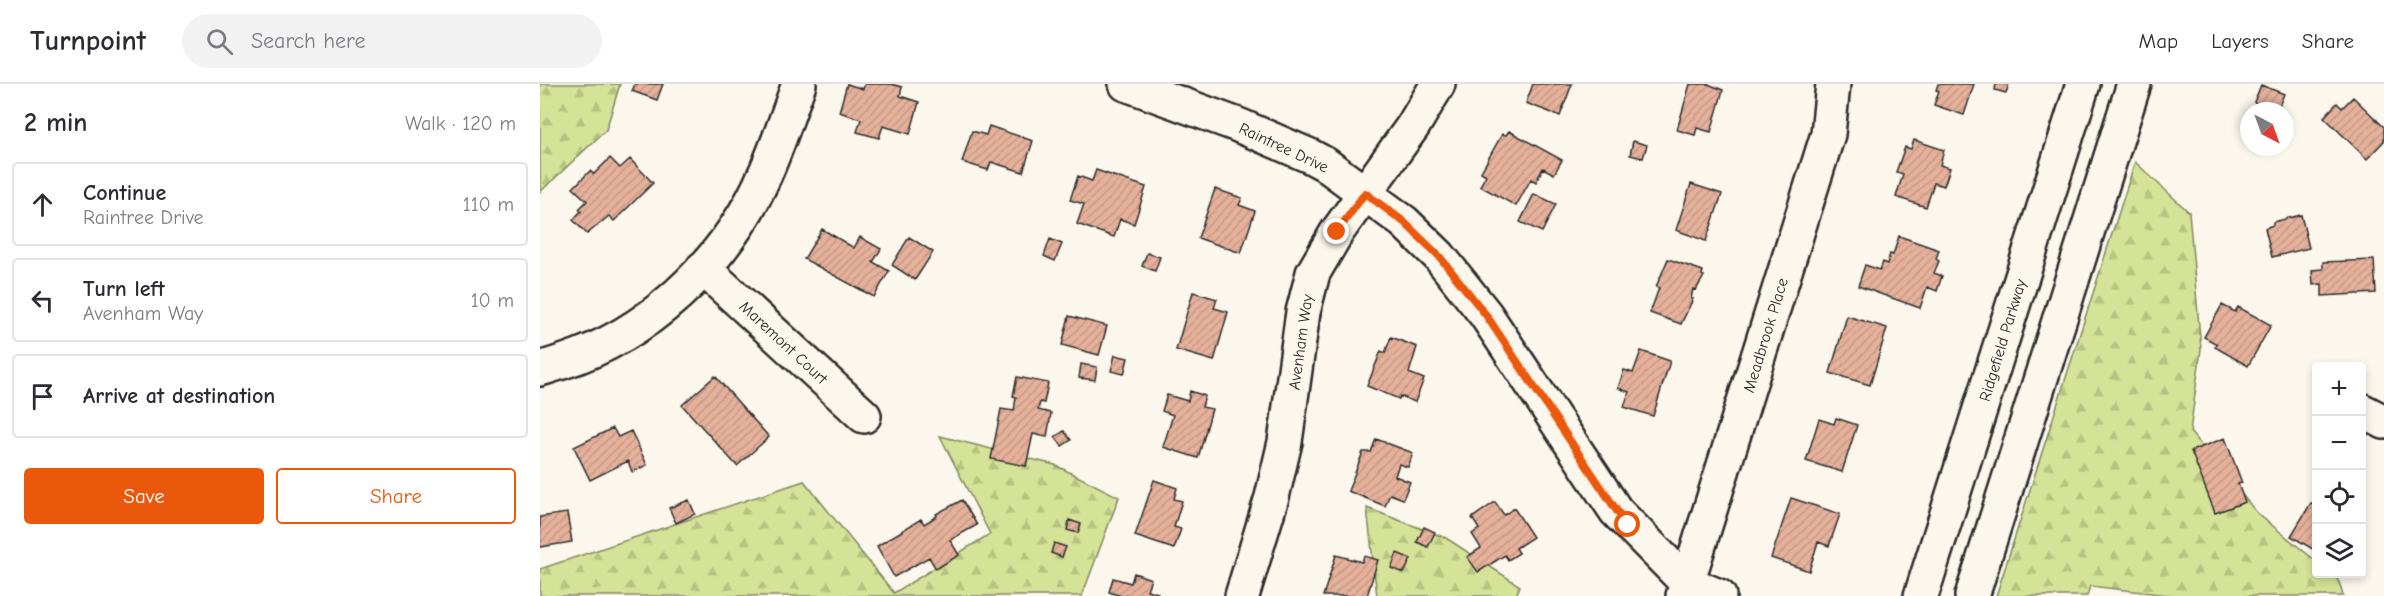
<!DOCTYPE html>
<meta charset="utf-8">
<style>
:root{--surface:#fff;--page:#f2f2f3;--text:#2b2b33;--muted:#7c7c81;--line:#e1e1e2;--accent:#ea580c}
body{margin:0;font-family:"Comic Neue",sans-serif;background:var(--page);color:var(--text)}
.controls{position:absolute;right:18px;bottom:18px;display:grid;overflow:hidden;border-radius:6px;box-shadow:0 3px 9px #0003}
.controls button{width:54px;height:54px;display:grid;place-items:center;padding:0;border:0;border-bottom:2px solid var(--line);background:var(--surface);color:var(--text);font:30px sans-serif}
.compass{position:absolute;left:1700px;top:18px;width:54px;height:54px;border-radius:50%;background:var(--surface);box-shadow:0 3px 9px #0003;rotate:139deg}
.stop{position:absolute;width:18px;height:18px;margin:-14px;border:4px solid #ea580c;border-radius:50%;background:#fff}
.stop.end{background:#ea580c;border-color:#fff;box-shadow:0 2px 6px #0008}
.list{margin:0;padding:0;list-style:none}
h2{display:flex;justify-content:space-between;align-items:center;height:78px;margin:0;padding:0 24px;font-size:26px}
h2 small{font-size:20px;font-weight:400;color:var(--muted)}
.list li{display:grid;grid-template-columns:39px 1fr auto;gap:18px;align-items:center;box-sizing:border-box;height:84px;margin:0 12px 12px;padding:0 12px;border:2px solid var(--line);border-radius:6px}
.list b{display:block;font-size:22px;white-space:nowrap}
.list p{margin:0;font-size:20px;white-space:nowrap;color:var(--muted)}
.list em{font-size:20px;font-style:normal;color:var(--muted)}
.actions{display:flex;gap:12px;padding:18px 24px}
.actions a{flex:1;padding:14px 0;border:2px solid var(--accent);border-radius:6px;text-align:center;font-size:21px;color:var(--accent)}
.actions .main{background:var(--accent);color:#fff}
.icon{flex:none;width:33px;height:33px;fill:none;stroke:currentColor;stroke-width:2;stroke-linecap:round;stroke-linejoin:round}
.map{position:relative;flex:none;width:1844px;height:512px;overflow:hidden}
header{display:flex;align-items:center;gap:36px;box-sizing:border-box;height:84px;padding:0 30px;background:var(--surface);border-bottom:2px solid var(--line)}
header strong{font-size:28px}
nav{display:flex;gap:33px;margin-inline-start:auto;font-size:21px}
.search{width:420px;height:54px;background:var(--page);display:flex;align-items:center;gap:15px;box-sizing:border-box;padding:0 21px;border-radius:33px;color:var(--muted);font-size:22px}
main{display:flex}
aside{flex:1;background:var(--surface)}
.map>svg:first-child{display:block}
.forest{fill:url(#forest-firs);stroke:#808761;stroke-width:1.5}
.building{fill:url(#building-hatch);stroke:#2b2b2b;stroke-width:1.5}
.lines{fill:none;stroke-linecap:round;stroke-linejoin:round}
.minor-casing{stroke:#2b2b2b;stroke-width:38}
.major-casing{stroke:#2b2b2b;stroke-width:38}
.minor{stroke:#fbf7ec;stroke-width:33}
.major{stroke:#fbf7ec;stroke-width:33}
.route{stroke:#ea580c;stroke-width:8}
.labels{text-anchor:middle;stroke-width:6;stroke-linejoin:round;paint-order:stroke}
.street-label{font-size:16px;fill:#2b2b2b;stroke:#fbf7ec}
</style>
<header>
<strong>Turnpoint</strong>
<div class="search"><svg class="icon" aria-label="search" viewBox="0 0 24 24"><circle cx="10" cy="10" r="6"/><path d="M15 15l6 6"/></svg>Search here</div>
<nav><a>Map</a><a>Layers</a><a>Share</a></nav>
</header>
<main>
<aside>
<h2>2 min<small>Walk · 120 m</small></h2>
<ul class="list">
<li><svg class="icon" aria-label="ahead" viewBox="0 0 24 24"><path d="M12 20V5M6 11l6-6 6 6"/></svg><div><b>Continue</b><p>Raintree Drive</p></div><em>110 m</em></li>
<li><svg class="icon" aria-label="left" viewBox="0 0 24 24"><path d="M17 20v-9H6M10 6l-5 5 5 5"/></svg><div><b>Turn left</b><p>Avenham Way</p></div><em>10 m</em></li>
<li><svg class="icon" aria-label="arrive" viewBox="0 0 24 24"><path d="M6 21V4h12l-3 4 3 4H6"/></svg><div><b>Arrive at destination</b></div></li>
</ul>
<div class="actions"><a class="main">Save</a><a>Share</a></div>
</aside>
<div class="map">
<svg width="1844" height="512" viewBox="0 0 1844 512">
<defs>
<pattern id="forest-firs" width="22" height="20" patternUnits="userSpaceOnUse" patternTransform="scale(1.5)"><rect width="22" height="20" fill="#d4e397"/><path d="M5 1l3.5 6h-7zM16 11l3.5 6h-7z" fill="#b6c382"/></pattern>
<pattern id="building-hatch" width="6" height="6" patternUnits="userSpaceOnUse" patternTransform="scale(1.5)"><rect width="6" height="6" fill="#e6b19b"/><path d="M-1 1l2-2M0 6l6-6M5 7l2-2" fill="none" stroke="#c59886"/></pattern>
</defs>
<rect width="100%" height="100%" fill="#fbf7ec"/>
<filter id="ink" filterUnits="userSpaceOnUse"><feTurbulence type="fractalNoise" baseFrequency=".0167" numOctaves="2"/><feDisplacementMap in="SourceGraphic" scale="12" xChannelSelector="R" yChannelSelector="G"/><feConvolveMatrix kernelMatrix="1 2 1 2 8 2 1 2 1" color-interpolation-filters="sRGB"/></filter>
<g filter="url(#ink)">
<!-- forest -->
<path class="forest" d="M0 0H80L66 46 0 108Z
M1595 78 1649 128 1661 265 1650 348 1718 430 1776 477V490C1798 490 1798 492 1803 512H1637L1550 502 1547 512H1456Z
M400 352 515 381 579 413 542 512H0V485L264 397 354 509 450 450Z
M827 424 906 454 980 502 976 512H837Z"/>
<!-- building -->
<path class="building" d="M95 0H123L117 16 92 7Z
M307 0 323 5 325 0H351L362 3 360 12 379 18 370 50 343 42 339 54 317 48 321 35 299 28Z
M993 0H1032L1020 32 986 19Z
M1150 0H1168L1183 6 1171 48 1157 44 1155 51 1137 46Z
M1398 0H1434L1424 31 1394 21 1399 7 1396 6Z
M1456 0H1469L1466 9 1455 6Z
M1721 1 1744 10 1737 27 1714 18Z
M1813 13 1844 43V57L1827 75 1784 33 1797 19 1802 24Z
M449 42 493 57 483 88 451 78 448 86 422 78 432 47 446 51Z
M969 47 1022 76 1014 90 1003 84 996 98 991 95 976 122 940 102 946 91 941 88 962 50 966 51Z
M1374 56 1404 66 1400 81 1410 84 1404 102 1394 99 1386 123 1356 113 1363 90 1356 88 1365 63 1371 65Z
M1093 57 1107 61 1103 74 1090 71Z
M70 74 80 84 90 75 113 99 74 137 69 132 47 150 33 136 41 127 39 125 47 117 33 104 50 87 54 90Z
M556 86 606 103 594 140 580 135 574 153 537 140 544 120 530 116 538 92 552 97Z
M1151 100 1182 110 1166 157 1136 146Z
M675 105 702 114 699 121 715 127 701 169 658 154Z
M994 110 1016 120 1002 148 980 138Z
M1761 131 1769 164 1732 173 1725 144 1733 141V138Z
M282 145 314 164 320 153 341 165 333 178 349 187 334 213 264 175Z
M1359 152 1399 166 1396 175 1399 177 1394 189 1402 192 1397 207 1387 203 1380 224 1318 202 1325 181 1340 186 1343 178 1347 180 1350 170 1353 171Z
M369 153 393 168 375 196 352 181Z
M510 155 522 160 515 177 504 172Z
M607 169 620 173 615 187 602 182Z
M1128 175 1163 187 1162 191 1164 192 1156 206 1153 205 1151 215H1153L1141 240 1110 229 1119 204 1116 203Z
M1834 176 1836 209 1782 212V200L1773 201 1772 186 1783 185V178Z
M653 208 677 215 674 224 688 228 674 277 636 266Z
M1682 221 1695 228 1698 223 1731 241 1708 282 1675 263 1677 260 1664 253Z
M529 232 567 242 559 271 522 261Z
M1307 232 1347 244 1330 301 1290 289Z
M851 253 877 263 869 289 884 295 875 318 860 312 859 315 827 302 841 267 845 269Z
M1101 267 1130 277 1113 332 1084 323 1089 308 1078 304 1084 286 1093 289Z
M575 271 588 274 584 290 571 287Z
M541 280 557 283 555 296 539 294Z
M175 292 229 353 197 382 142 321Z
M477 293 508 299 504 319 500 318 498 326 511 329 507 353 493 350 486 382 451 375 461 325 474 327 476 313 473 312Z
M650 307 665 312 662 323 672 325 658 374 623 363 633 331 622 327 627 311 648 317Z
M1296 334 1317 341 1302 388 1266 377 1279 335 1294 340Z
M73 344 78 353 91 347 107 381 92 388 88 377 50 396 34 363Z
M524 347 531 356 522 362 515 353Z
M1685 354 1702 399 1698 400 1705 418 1675 429 1651 367Z
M836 355 873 369 868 383 859 380 855 392 870 398 863 415 850 410 845 422 808 407 823 368H831Z
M614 396 637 404 634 415 642 417 634 443 641 445 634 465 595 452Z
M1251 414 1300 430 1289 462 1278 458 1269 487 1231 474Z
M149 416 155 430 136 439 129 424Z
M422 416 437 441 410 456 419 471 396 485 389 473 354 493 337 462 381 435 384 440 397 432 396 430Z
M955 418 964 431 974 424 993 453 976 464 979 469 968 476 965 471 938 488 927 473 941 464 932 450 939 445 932 434Z
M1771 419 1776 422V467L1751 452Z
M27 429 32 458 0 463V433Z
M529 436 541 440 538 449 527 446Z
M884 443 895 448 888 463 877 458Z
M514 459 526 463 522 473 511 469Z
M857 469 871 475 864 489 851 484Z
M796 471 822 478 824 472 838 476 827 512H783Z
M594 489 611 495 607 506 618 509 617 512H581L569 508 573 494 591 499Z"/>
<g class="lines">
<!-- minor casing -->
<g class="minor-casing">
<path id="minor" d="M586 0 698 41 770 72 785 80 864 138 899 172 946 231 1076 427 1147 499 1179 512
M163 184 324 332
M0 285C13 281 26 277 39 272 120 241 191 169 225 90 238 61 248 30 259 0
M1823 327 1844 338
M702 512 732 413 745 358 763 228 773 189 797 148 873 42 898 0
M1143 512 1288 50 1293 0"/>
</g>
<!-- major casing -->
<g class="major-casing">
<path id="major" d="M1381 512 1543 0
M1432 512 1594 0"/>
</g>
<!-- minor -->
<use href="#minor" class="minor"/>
<!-- major -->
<use href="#major" class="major"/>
</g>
</g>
<g class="lines" filter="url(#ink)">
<!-- route -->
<path class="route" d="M797 148 825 109 864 138 899 172 946 231 1077 427 1088 441"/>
</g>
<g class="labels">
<!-- street labels -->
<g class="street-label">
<text transform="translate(744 63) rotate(25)" y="6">Raintree Drive</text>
<text transform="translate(1225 251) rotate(-73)" y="6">Meadbrook Place</text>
<text transform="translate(1462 256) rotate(-73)" y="6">Ridgefield Parkway</text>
<text transform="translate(244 258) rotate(43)" y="6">Maremont Court</text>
<text transform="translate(760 258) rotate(-82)" y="6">Avenham Way</text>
</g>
</g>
</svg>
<div class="controls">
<button>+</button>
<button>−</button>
<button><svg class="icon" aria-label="locate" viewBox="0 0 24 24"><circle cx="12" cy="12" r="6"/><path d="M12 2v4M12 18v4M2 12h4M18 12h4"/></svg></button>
<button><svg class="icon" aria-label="layers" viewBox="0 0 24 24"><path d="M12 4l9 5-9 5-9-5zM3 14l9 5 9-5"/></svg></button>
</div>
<svg class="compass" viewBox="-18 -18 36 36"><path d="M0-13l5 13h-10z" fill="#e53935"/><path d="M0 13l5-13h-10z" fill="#7c7c81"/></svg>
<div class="stop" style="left:1088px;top:441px"></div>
<div class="stop end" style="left:797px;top:148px"></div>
</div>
</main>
